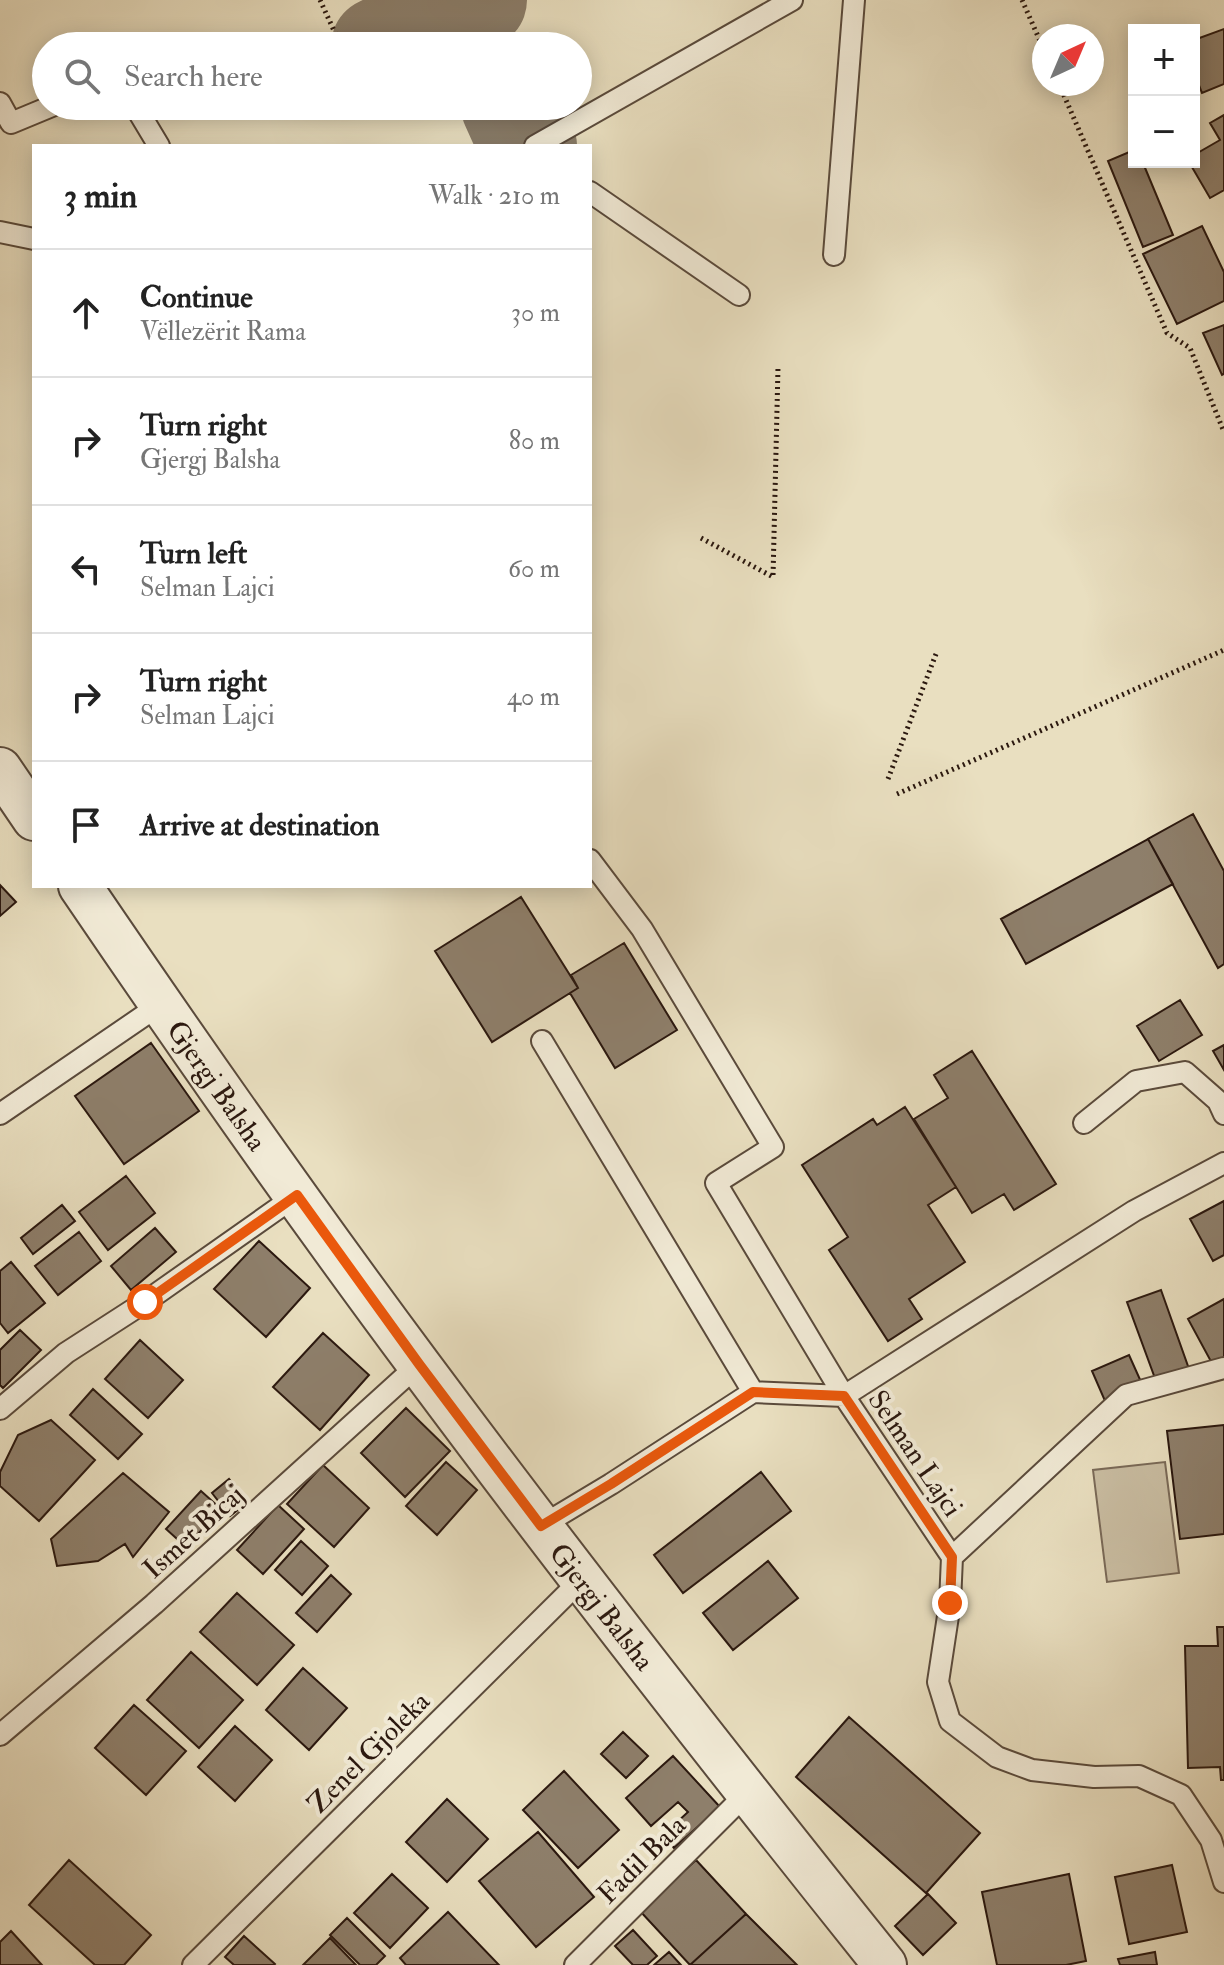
<!DOCTYPE html>
<meta charset="utf-8">
<style>
:root{--surface:#fff;--page:#f6f6f6;--text:#222;--muted:#767676;--line:#e0e0e0}
body{margin:0;font-family:"IM FELL Double Pica",serif;background:var(--page);color:var(--text)}
.controls{position:absolute;right:24px;top:24px;display:grid;overflow:hidden;border-radius:0px;box-shadow:0 4px 20px #0003}
.controls button{width:72px;height:72px;display:grid;place-items:center;padding:0;border:0;border-bottom:2px solid var(--line);background:var(--surface);color:var(--text);font:40px sans-serif}
.compass{position:absolute;left:1032px;top:24px;width:72px;height:72px;border-radius:50%;background:var(--surface);box-shadow:0 4px 20px #0003;rotate:44deg}
.stop{position:absolute;width:24px;height:24px;margin:-18px;border:6px solid #ea580c;border-radius:50%;background:#fff}
.stop.end{background:#ea580c;border-color:#fff;box-shadow:0 2px 8px #0008}
.list{margin:0;padding:0;list-style:none}
h2{display:flex;justify-content:space-between;align-items:center;height:104px;margin:0;padding:0 32px;font-size:34px}
h2 small{font-size:26px;font-weight:400;color:var(--muted)}
.list li{display:grid;grid-template-columns:52px 1fr auto;gap:24px;align-items:center;box-sizing:border-box;height:128px;padding:0 32px;border-top:2px solid var(--line)}
.list b{display:block;font-size:30px;white-space:nowrap}
.list p{margin:0;font-size:26px;white-space:nowrap;color:var(--muted)}
.list em{font-size:26px;font-style:normal;color:var(--muted)}
.icon{flex:none;width:44px;height:44px;fill:none;stroke:currentColor;stroke-width:2;stroke-linecap:round;stroke-linejoin:round}
.map{position:relative;flex:none;width:1224px;height:1965px;overflow:hidden}
.search{position:absolute;background:var(--surface);box-shadow:0 4px 20px #0003;left:32px;top:32px;width:560px;height:88px;display:flex;align-items:center;gap:20px;box-sizing:border-box;padding:0 28px;border-radius:44px;color:var(--muted);font-size:30px}
.panel{position:absolute;background:var(--surface);box-shadow:0 4px 20px #0003;left:32px;top:144px;width:560px;height:744px;border-radius:0px}
.map>svg:first-child{display:block}
.green{fill:#c9bda2;stroke:#7a6a58;stroke-width:2}
.lines{fill:none;stroke-linecap:round;stroke-linejoin:round}
.taxiway{stroke:#8a7c68;stroke-width:98}
.building{fill:#8e7f6b;stroke:#2b180f;stroke-width:2}
.service-casing{stroke:#5a4a3b;stroke-width:24}
.minor-casing{stroke:#5a4a3b;stroke-width:46}
.path{stroke:#2b180f;stroke-width:5;stroke-dasharray:2 4;stroke-linecap:butt}
.service{stroke:#f1ead6;stroke-width:20}
.minor{stroke:#f1ead6;stroke-width:42}
.route{stroke:#ea580c;stroke-width:10}
.labels{text-anchor:middle;stroke-width:8;stroke-linejoin:round;paint-order:stroke}
.street-label{font-size:28px;fill:#2b180f;stroke:#f1ead6}
</style>
<div class="map">
<svg width="1224" height="1965" viewBox="0 0 1224 1965">
<rect width="100%" height="100%" fill="#e9dfc0"/>
<filter id="stains"><feTurbulence type="fractalNoise" baseFrequency=".0025" numOctaves="4"/><feColorMatrix values="0 0 0 0 .2 0 0 0 0 .09 0 0 0 0 .02 0 0 0 .5 -.17"/></filter>
<radialGradient id="worn" r=".72"><stop offset=".6" stop-color="#630" stop-opacity="0"/><stop offset="1" stop-color="#630" stop-opacity=".3"/></radialGradient>
<!-- green -->
<path class="green" d="M1165 1462 1179 1573 1107 1582 1093 1470Z"/>
<g class="lines">
<!-- taxiway -->
<path class="taxiway" d="M380 46 478 0
M510 106 528 146"/>
</g>
<!-- building -->
<path class="building" d="M1224 29V84L1202 93 1194 72V40Z
M1224 115V190L1210 198 1189 162H1194V155L1220 140 1210 123Z
M1134 150V162H1146L1143 163 1173 235 1143 247 1108 161Z
M1202 226 1224 272V301L1177 324 1143 254Z
M1224 325V374L1222 375 1203 333Z
M1193 814 1224 871V964L1218 968 1148 839Z
M1148 839 1173 884 1026 964 1001 919Z
M0 885 16 902 0 916Z
M521 897 578 988 492 1042 435 951Z
M624 943 677 1030 615 1068 570 993 578 988 571 975Z
M1180 1000 1202 1035 1159 1061 1137 1026Z
M151 1043 199 1111 124 1164 75 1096Z
M1224 1045V1070L1213 1051Z
M972 1051 1056 1184 1014 1210 1004 1194 972 1213 914 1119 948 1098 934 1075Z
M905 1107 956 1187 928 1205 965 1262 909 1299 922 1319 888 1341 829 1250 848 1237 802 1165 873 1119 877 1125Z
M126 1176 155 1213 108 1250 79 1212Z
M1224 1201V1255L1213 1261 1190 1219Z
M62 1205 75 1221 33 1254 21 1238Z
M155 1228 176 1252 131 1290 111 1266Z
M79 1232 101 1261 58 1295 35 1266Z
M259 1241 310 1288 266 1337 214 1289Z
M11 1262 45 1303 8 1333 0 1323V1271Z
M1161 1290 1189 1369 1156 1381 1127 1302Z
M1224 1299V1362L1214 1367 1188 1319Z
M20 1330 41 1350 3 1388 0 1385V1350Z
M323 1333 369 1375 320 1430 273 1387Z
M140 1340 183 1380 148 1418 105 1379Z
M1129 1355 1142 1384 1105 1401 1092 1371Z
M93 1389 142 1434 118 1459 70 1415Z
M406 1408 450 1451 405 1497 361 1453Z
M51 1420 95 1460 39 1521 0 1486V1472L18 1435Z
M1224 1425V1534L1180 1539 1167 1431Z
M446 1462 477 1490 437 1535 406 1506Z
M323 1465 369 1508 334 1547 287 1504Z
M761 1472 791 1511 683 1593 654 1555Z
M123 1473 169 1512 133 1557 125 1544 98 1561 57 1566 51 1539Z
M229 1479 248 1502 230 1516 212 1493Z
M201 1491 221 1509 186 1547 166 1529Z
M278 1505 304 1529 263 1574 237 1550Z
M301 1541 328 1566 302 1595 275 1570Z
M768 1561 798 1598 733 1650 703 1613Z
M331 1575 351 1594 317 1632 296 1613Z
M237 1593 294 1645 257 1685 200 1632Z
M1217 1627H1224V1780H1221L1220 1767 1188 1768 1185 1646H1218Z
M191 1652 243 1700 199 1748 147 1700Z
M303 1668 347 1708 309 1750 266 1710Z
M134 1705 186 1751 146 1795 95 1748Z
M849 1717 980 1833 926 1893 796 1777Z
M235 1726 272 1760 235 1801 198 1767Z
M623 1732 648 1756 626 1778 601 1754Z
M673 1756 720 1807 674 1848 663 1835 688 1812 678 1802 651 1826 626 1798Z
M564 1771 619 1830 578 1868 523 1810Z
M447 1799 488 1839 447 1882 406 1842Z
M538 1832 594 1897 536 1947 479 1881Z
M69 1860 151 1935 124 1965H95L29 1905Z
M696 1860 746 1914 690 1965 640 1911Z
M1172 1865 1187 1932 1129 1944 1115 1877Z
M392 1874 428 1908 390 1948 354 1913Z
M1069 1874 1086 1961 1066 1965H997L982 1892Z
M928 1894 956 1923 923 1955 895 1926Z
M448 1912 499 1965H406L400 1958Z
M746 1914 797 1965H690Z
M347 1918 385 1956 376 1965H360L330 1935Z
M633 1930 657 1956 647 1965H633L615 1946Z
M11 1931 42 1965H0V1942Z
M244 1936 275 1964 274 1965H234L225 1957Z
M330 1938 356 1965H303Z
M669 1952 681 1965H654Z
M1155 1952 1157 1965H1120L1118 1959Z"/>
<g class="lines">
<!-- service casing -->
<g class="service-casing">
<path id="service" d="M0 103 11 123 52 106
M135 106 159 146
M535 146 792 0
M590 192 739 295
M0 232 34 239
M834 255 854 0
M590 860 642 929 773 1147 716 1183 844 1396 1134 1211 1224 1163
M542 1041 753 1392
M0 1114 161 1004
M1084 1123 1136 1081 1185 1072 1218 1101 1224 1114
M0 1409 66 1353 145 1302 297 1195
M541 1526 611 1484 753 1392 844 1396 952 1557 950 1603 938 1682 950 1721 997 1757 1032 1770 1094 1777 1139 1776 1181 1795 1211 1840 1224 1882
M952 1557 1126 1395 1224 1368
M0 1735 154 1604 419 1364
M193 1965 582 1579
M575 1965 747 1793"/>
</g>
<!-- minor casing -->
<g class="minor-casing">
<g id="minor">
<path d="M0 769 34 819"/>
<path id="s1" d="M80 886C190 1048 303 1209 420 1366 571 1569 727 1768 885 1965"/>
</g>
</g>
<!-- path -->
<path class="path" d="M320 0 341 46
M1022 0 1044 50
M1059 84 1167 333 1190 348 1224 432
M701 538 773 577 778 367
M888 779 936 654
M897 794 1224 650"/>
<!-- service -->
<use href="#service" class="service"/>
<!-- minor -->
<use href="#minor" class="minor"/>
</g>
<g class="lines">
<!-- route -->
<path class="route" d="M145 1302 297 1195 419 1364 541 1526 611 1484 753 1392 844 1396 952 1557 950 1603"/>
</g>
<g class="labels">
<!-- street labels -->
<g class="street-label">
<text dy="10" stroke="none"><textPath href="#s1" startOffset="242">Gjergj Balsha</textPath></text>
<text transform="translate(916 1453) rotate(56)" y="10">Selman Lajci</text>
<text transform="translate(193 1531) rotate(-42)" y="10">Ismet Bicaj</text>
<text dy="10" stroke="none"><textPath href="#s1" startOffset="890">Gjergj Balsha</textPath></text>
<text transform="translate(368 1752) rotate(-45)" y="10">Zenel Gjoleka</text>
<text transform="translate(641 1859) rotate(-45)" y="10">Fadil Bala</text>
</g>
</g>
<rect width="100%" height="100%" filter="url(#stains)"/>
<rect width="100%" height="100%" fill="url(#worn)"/>
</svg>
<div class="controls">
<button>+</button>
<button>−</button>
</div>
<svg class="compass" viewBox="-18 -18 36 36"><path d="M0-13l5 13h-10z" fill="#e53935"/><path d="M0 13l5-13h-10z" fill="#767676"/></svg>
<div class="stop" style="left:145px;top:1302px"></div>
<div class="stop end" style="left:950px;top:1603px"></div>
<div class="search"><svg class="icon" aria-label="search" viewBox="0 0 24 24"><circle cx="10" cy="10" r="6"/><path d="M15 15l6 6"/></svg>Search here</div>
<section class="panel">
<h2>3 min<small>Walk · 210 m</small></h2>
<ul class="list">
<li><svg class="icon" aria-label="ahead" viewBox="0 0 24 24"><path d="M12 20V5M6 11l6-6 6 6"/></svg><div><b>Continue</b><p>Vëllezërit Rama</p></div><em>30 m</em></li>
<li><svg class="icon" aria-label="right" viewBox="0 0 24 24"><path d="M7 20v-9h11M14 6l5 5-5 5"/></svg><div><b>Turn right</b><p>Gjergj Balsha</p></div><em>80 m</em></li>
<li><svg class="icon" aria-label="left" viewBox="0 0 24 24"><path d="M17 20v-9H6M10 6l-5 5 5 5"/></svg><div><b>Turn left</b><p>Selman Lajci</p></div><em>60 m</em></li>
<li><svg class="icon" aria-label="right" viewBox="0 0 24 24"><path d="M7 20v-9h11M14 6l5 5-5 5"/></svg><div><b>Turn right</b><p>Selman Lajci</p></div><em>40 m</em></li>
<li><svg class="icon" aria-label="arrive" viewBox="0 0 24 24"><path d="M6 21V4h12l-3 4 3 4H6"/></svg><div><b>Arrive at destination</b></div></li>
</ul>
</section>
</div>
